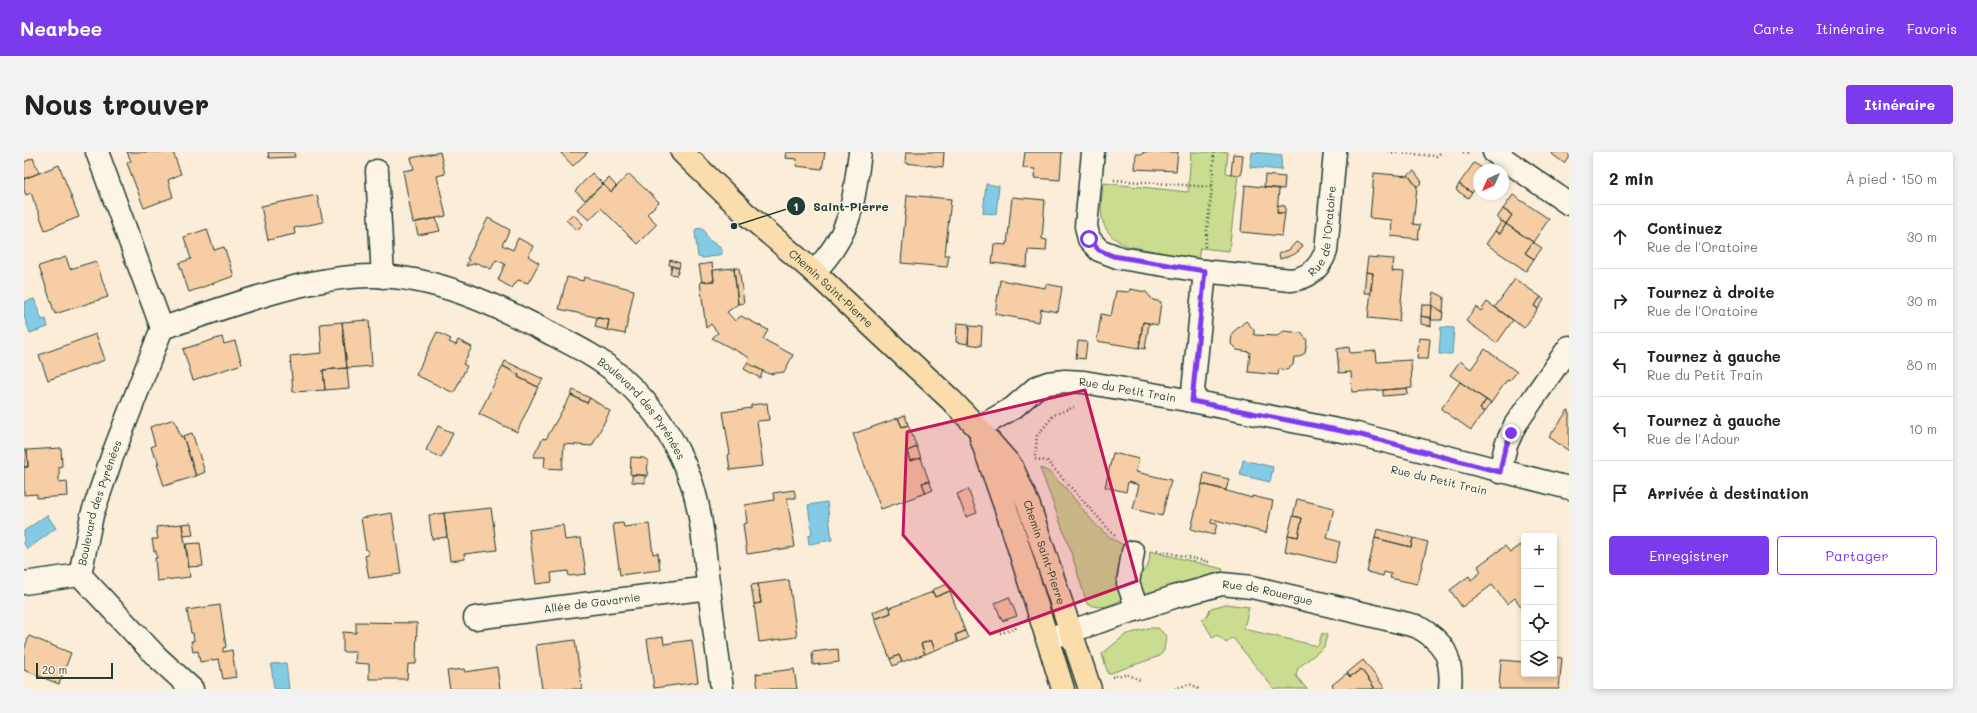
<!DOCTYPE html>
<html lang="fr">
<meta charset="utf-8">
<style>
:root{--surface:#fff;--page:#f2f2f2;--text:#222;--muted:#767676;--line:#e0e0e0;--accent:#7c3aed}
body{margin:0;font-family:Mali,sans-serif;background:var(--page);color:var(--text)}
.controls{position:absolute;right:12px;bottom:12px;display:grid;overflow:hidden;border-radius:4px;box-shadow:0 2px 6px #0003}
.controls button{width:36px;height:36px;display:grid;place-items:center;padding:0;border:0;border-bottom:1px solid var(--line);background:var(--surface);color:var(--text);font:20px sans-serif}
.compass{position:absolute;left:1449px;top:12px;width:36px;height:36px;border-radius:50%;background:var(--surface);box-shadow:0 2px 6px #0003;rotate:225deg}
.scale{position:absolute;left:12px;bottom:10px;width:77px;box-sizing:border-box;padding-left:4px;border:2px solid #1f3d34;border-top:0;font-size:11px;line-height:14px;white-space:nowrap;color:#1f3d34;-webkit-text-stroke:3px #fcf5e5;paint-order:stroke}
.stop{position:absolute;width:12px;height:12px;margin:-9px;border:3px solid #7c3aed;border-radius:50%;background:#fff}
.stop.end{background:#7c3aed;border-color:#fff;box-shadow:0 1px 4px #0008}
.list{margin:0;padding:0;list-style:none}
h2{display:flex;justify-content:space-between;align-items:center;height:52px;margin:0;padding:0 16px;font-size:17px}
h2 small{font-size:13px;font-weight:400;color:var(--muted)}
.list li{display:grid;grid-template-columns:26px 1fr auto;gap:12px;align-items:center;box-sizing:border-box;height:64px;padding:0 16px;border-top:1px solid var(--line)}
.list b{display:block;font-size:15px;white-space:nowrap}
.list p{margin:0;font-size:13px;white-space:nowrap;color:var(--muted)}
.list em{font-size:13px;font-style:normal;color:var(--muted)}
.actions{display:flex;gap:8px;padding:12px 16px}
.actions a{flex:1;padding:9px 0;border:1px solid var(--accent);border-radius:4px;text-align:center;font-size:14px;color:var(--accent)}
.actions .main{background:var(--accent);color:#fff}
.icon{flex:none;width:22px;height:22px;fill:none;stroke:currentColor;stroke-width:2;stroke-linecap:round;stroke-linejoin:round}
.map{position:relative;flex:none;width:1545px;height:537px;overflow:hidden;border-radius:4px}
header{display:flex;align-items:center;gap:24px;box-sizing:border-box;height:56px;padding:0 20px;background:var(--accent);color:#fff}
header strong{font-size:19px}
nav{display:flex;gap:22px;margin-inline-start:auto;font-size:14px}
.intro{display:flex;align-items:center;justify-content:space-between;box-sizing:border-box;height:96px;padding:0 24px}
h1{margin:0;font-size:28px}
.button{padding:10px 18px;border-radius:4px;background:var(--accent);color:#fff;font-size:14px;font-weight:700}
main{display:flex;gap:24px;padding:0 24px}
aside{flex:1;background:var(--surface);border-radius:4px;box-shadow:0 2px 6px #0003}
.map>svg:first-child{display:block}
.green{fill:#cadc90;stroke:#748c62}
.water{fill:#83cbe4;stroke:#5b929e}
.building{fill:#f6cda5;stroke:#1f3d34}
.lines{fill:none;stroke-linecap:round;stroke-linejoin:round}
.minor-casing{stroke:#1f3d34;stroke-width:25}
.major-casing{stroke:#1f3d34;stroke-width:25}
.path{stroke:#1f3d34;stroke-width:2.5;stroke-dasharray:1 3;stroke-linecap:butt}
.minor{stroke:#fcf5e5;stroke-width:22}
.major{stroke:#faddab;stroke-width:22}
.route{stroke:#7c3aed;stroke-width:5}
.marked{fill:#c2185b;fill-opacity:0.2;stroke:#c2185b;stroke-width:3;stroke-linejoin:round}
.labels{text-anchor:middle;stroke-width:3;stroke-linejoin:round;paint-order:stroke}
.street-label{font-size:11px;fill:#1f3d34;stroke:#fcf5e5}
.leader{fill:none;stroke:#1f3d34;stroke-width:1.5}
.callout-dot{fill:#1f3d34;stroke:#fcf5e5;stroke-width:1.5}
.mark-label{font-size:12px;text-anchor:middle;font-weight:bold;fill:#fff}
.callout-label{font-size:12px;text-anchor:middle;font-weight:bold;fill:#1f3d34;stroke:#fcf5e5;stroke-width:3;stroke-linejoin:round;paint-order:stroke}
</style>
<header>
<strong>Nearbee</strong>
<nav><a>Carte</a><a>Itinéraire</a><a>Favoris</a></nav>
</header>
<div class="intro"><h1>Nous trouver</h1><a class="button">Itinéraire</a></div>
<main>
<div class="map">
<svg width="1545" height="537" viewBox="0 0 1545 537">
<rect width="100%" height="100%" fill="#fbedd8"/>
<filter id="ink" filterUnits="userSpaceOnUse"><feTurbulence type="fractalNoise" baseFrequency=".025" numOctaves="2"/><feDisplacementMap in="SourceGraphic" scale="8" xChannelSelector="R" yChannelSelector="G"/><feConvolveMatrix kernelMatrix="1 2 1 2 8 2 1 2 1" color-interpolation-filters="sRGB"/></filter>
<g filter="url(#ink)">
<!-- green -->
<path class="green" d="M1167 0H1204L1202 21 1214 23 1205 99 1176 96 1174 107 1103 94C1073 80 1076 60 1079 31L1164 40Z
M1016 316C1030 320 1029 327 1040 334 1058 355 1074 382 1100 393L1098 414 1099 447C1086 454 1077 458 1063 452L1046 397Z
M1126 399 1199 417 1198 420 1119 442 1113 438 1114 422C1126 417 1125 410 1126 399Z
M1202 452 1225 455 1220 477 1294 494 1298 481 1303 483 1300 495 1274 516 1272 524 1283 537H1250L1209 486 1202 491 1193 483 1189 486 1178 467 1182 465 1187 456Z
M1124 476H1134L1142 484 1140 498 1136 504 1084 522 1078 502 1101 483Z"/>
<!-- water -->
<path class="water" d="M1228 0 1258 3 1257 18 1226 15Z
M962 32 975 34 972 62 959 61Z
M679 76 684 87 698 97V102L680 106 674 105 671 80 672 77Z
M10 147 18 168 22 167 24 175 6 181 0 164V150Z
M1417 175 1430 176 1428 202H1415Z
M1219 308 1249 315 1246 330 1216 323Z
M803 350 808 388 785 392 784 384 788 383 784 353Z
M23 363 32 376 4 397 0 392V379Z
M262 511 265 537H250L247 512Z"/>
<!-- building -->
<path class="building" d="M103 0H149L157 22 144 28 149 45 120 56 103 11 107 9Z
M244 0H270L271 5 245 6Z
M416 0 421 22 413 24 422 64 389 71 379 19 390 17 387 6Z
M536 0H564L549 14Z
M762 0H801L798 17 772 14 773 7 761 6Z
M882 0H920L919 15 881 11Z
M1001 0H1038L1036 28 1010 26 1011 17 999 16Z
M1119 0H1154L1152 19 1111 17 1112 2H1119Z
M1530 0H1545V4L1540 11 1528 2Z
M1209 2 1219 3 1217 23 1207 22Z
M9 6 15 21 0 27V10Z
M1450 11 1461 18H1455V31L1448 41 1435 32Z
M35 13 55 65 21 78 7 41 2 43 0 38V27Z
M1390 19 1398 30 1393 35 1384 23Z
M568 21 579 32 561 48 551 39Z
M1350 21 1385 24 1393 35 1389 72 1396 73 1394 87 1367 84 1368 68 1346 66Z
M605 22 635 50 623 62 633 72 613 92 577 56 565 68 553 57 579 32 587 40Z
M1241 23 1261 25 1260 37 1240 35Z
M585 26 592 34 587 40 579 32Z
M1435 32 1448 41 1444 46 1432 38Z
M1221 33 1255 37 1253 61H1261L1258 84 1217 80Z
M293 43 299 70 270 76 271 82 244 88 237 54Z
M883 43 927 47 921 103H925L923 115 877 111Z
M1489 43 1525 67 1509 90 1482 72 1488 63 1479 57Z
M988 45 1021 48 1018 87 1023 88 1022 99 1004 98 1003 115 968 111 970 92 983 93Z
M1254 53 1261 54V61H1253Z
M1479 57 1488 63 1482 72 1473 66Z
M549 62 559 72 553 78 542 68Z
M412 66 416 79 394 83 391 70Z
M464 66 486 78 478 93 489 98 494 86 509 94 504 104 515 111 504 131 494 128 488 136 474 128 481 112 472 108 467 117 453 111 442 114 445 108 443 107Z
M1478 69 1482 72 1476 82 1471 79Z
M1482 72 1509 90 1501 101 1510 107 1502 119 1462 92 1471 79 1476 82Z
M183 77 190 98 200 95 210 124 165 140 155 111 167 107 160 85Z
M1272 90 1279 94 1275 99 1269 103 1256 107 1255 101 1265 98Z
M1509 90 1518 96 1510 107 1501 101Z
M42 105 46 117 72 109 84 145 31 162 15 114Z
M1344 105 1370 107 1368 119 1380 120 1375 169 1344 166 1349 121 1342 120Z
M646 108 656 111 655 116 645 113Z
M688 111 690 129 678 130 675 113Z
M648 114 655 116 653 123 646 122Z
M710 116H715L720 151 714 152Z
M710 116 714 152 703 160 711 169 717 164 744 178 739 187 769 203 760 220 745 222 723 211 726 206 688 186 694 181 687 172 682 176 676 130 690 129 689 118Z
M1342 120 1349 121 1346 141H1340Z
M543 125 559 129 560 125 610 138 601 182 583 178 585 168 535 157Z
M1491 127 1517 145 1510 154 1514 157 1500 176 1471 155Z
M976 128 1021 136 1022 132 1038 135 1034 160 1017 157 1015 170 971 162Z
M1106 137 1122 140 1129 148 1137 150 1134 173 1119 170 1115 196 1073 189 1077 162 1087 164 1092 139 1105 140Z
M1410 140 1420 145 1419 160 1408 153Z
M1517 145 1520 148 1514 157 1510 154Z
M1463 150 1489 168 1473 191 1442 169 1452 155 1457 159Z
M1398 153H1408L1407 166 1397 164Z
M1408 153 1419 160 1418 168H1407Z
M1397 164 1407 166V174L1397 172Z
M573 166 585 168 583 178 571 175Z
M345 168 348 214 323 216 318 170Z
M1222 169 1230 178V183L1253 184 1260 179 1277 181 1283 188 1281 201 1275 205H1270L1269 213 1263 218 1255 217 1254 223 1224 220 1226 200 1213 198 1207 192 1208 181Z
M318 170 323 216 299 218 301 238 269 240 266 204 298 201 296 172Z
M1119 170 1125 171 1121 197 1115 196Z
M933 171 945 172 944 192 932 190Z
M945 174 958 175 957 194 944 192Z
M413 180 427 187 425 190 432 193 434 188 448 195 439 212 443 214 430 241 392 223Z
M72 182 81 208 24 228 15 203Z
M198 185 200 192 211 189 218 212 169 228 159 197Z
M1395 186 1406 187 1404 207H1393Z
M1054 189 1063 190 1061 207 1052 206Z
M1325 195 1326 201 1352 199 1353 210 1387 208 1388 236 1328 240 1327 220 1315 221 1313 197Z
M1461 197 1493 220 1485 229 1483 228 1467 251 1426 223 1436 209 1447 217Z
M481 209 519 227 514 235 494 225 495 223 479 214Z
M723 211 739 219 736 226 720 217Z
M479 214 495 223 494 225 514 235 493 280 455 262Z
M323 216 325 236 301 238 299 218Z
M1436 230 1462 248 1456 257 1460 260 1447 278 1417 257Z
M1383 236 1384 242 1359 244V238Z
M549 238 566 246 563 251 547 243Z
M547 243 563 251 566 246 586 259 568 294 540 292 538 317 520 316 521 305H509L519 286 522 287Z
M1462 248 1467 251 1460 260 1456 257Z
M743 251 745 268 733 269 739 314 706 318 704 303 706 302 699 260 727 256V253Z
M1544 258H1545V299L1525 285Z
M881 263 884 273 878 275 874 266Z
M874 266 878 275 884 273 893 295 883 299 886 309 897 306 905 329 898 331 902 341 857 357 829 282Z
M150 267 157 285 159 284 172 324 140 334 133 312H135L132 304H130L127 295 131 293 126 275Z
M414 274 429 281 417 306 402 298Z
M168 281 181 320 172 324 159 284Z
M893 295 897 306 886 309 883 299Z
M37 296 38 314 35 315V330L43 329 44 344 13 346V342L0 343V315H4L3 298Z
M0 298H3L4 315H0Z
M1089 301 1115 307 1112 320 1147 328 1138 364 1109 357 1115 333 1104 330 1102 340 1081 335Z
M607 305 620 306 624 309 623 324 606 322Z
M1180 321 1205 327 1202 338 1178 332Z
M608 323H621V331L608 330Z
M905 329 909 338 902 341 898 331Z
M1178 332 1228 346V344L1249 349 1242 381 1188 367 1187 371 1193 372 1190 383 1167 377Z
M944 337 953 361 942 365 933 342Z
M770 338 772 346H763L771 395 723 402 719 372 723 371 721 353 750 348 749 341Z
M1273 347 1310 356 1303 386 1316 390 1311 411 1261 399 1264 383 1274 385 1278 366 1269 364Z
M467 356 473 398 440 402 441 407 426 409 420 361Z
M368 361 377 422 345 426 341 404 344 403V398H342L337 366Z
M420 361 423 385 408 387 405 363Z
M1269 364 1278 366 1274 385 1264 383Z
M167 371 169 383 159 384 158 372Z
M599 371 600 375 625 372 629 402 634 401 636 418 596 423 589 372Z
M158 372 166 425 133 429 131 406H133L132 399H130L128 387H134L132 375Z
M539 373 541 388 557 386 562 422 545 424 544 419 527 421 528 430 512 432 505 378Z
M1353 377 1389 386 1387 395 1351 386Z
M1351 386 1387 395 1389 386 1404 390 1393 432 1366 426 1367 422 1360 420 1359 424 1343 420Z
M176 391 179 414 165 415 162 392Z
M1496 393 1500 398V459L1491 446 1483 452 1468 433 1438 455 1426 438 1445 424 1447 428 1457 420 1454 414 1481 394 1486 400Z
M765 428 773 485 735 490 730 452 737 451 734 432Z
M734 432 737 451 730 452 727 433Z
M924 432 926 439 911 445 908 438Z
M926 439 941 479 931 483 934 490 911 498 907 488 897 492 901 502 878 510 875 503 866 507 851 467 867 461 865 456 909 440 911 445Z
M985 445 993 464 978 469 971 451Z
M196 453 202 495 199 496V500L208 498 212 525 199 527 195 507 176 510 174 499 169 500 167 489H170L169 481H167L163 458Z
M864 454 867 461 851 467 849 460Z
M332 470 393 471 392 512H384L383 527H345V512L331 511 332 500H319V480L332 481Z
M941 479 944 486 934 490 931 483Z
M5 484 47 501 35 532 0 518V498Z
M639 485 640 492 668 488 674 530 630 536 623 487Z
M551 488 558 537H518L512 493Z
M907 488 911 498 901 502 897 492Z
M814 497 815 510 789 513 788 500Z
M875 503 878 510 869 514 866 507Z
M1530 505 1538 506 1535 537H1475L1477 508 1500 510V522H1530Z
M1339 508 1361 536 1360 537H1349L1350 535 1337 517 1326 525 1323 521Z
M473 515 476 537H426L423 519 440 517 441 520Z
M770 517 773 537H734L732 522Z
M1337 517 1350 535 1349 537H1311L1308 533 1323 521 1326 525Z"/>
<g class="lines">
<!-- minor casing -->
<g class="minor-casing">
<g id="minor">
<path d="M73 0 138 176"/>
<path id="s1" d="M1069 0 1062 74 1065 87 1075 98 1096 106 1178 119 1267 128C1285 126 1296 116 1302 99L1311 0"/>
<path d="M1470 0 1545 52"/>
<path d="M353 19 359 125"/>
<path d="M790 120C828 81 829 52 836 0"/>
<path d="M1168 249 1181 119"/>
<path id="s2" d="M954 276 989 256 1013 235 1024 231 1041 229 1060 230 1168 249 1333 282 1545 336"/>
<path d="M1476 320 1482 293 1491 273 1545 195"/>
<path d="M1109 400 1104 431 1113 457"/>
<path id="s3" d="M56 423 68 363 89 302 138 176C203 156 283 123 351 124 412 125 467 151 520 178 547 192 575 205 597 225 629 254 654 291 668 332 677 360 680 392 683 422 688 460 693 498 698 537"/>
<path d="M56 423 132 504 168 537"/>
<path d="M0 431 56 423"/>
<path id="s4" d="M451 466 685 436"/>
<path id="s5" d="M1023 487 1150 445 1198 432 1228 435 1392 474C1420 489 1429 505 1426 537"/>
</g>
</g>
<!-- major casing -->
<g class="major-casing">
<g id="major">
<path id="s6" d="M658 0 720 60 790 120 927 248 954 276 988 315 1005 354 1066 537"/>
<path d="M957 286 987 371 1039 537"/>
</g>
</g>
<!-- path -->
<path class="path" d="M1364 0 1412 4 1418 0
M1439 0 1446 1
M1090 28 1188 35 1190 0
M1181 95 1188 35
M1011 304 1013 284 1030 263 1050 255
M1011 307 1023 309 1091 384
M1133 398 1185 410
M976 481 991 477 993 473
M1088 525 1102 522 1116 528
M1151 537C1160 534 1167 529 1174 537"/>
<!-- minor -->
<use href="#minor" class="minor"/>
<!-- major -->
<use href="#major" class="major"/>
</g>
</g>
<g class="lines" filter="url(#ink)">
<!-- route -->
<path class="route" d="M1065 87 1075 98 1089 104 1181 119 1168 249 1333 282 1476 320 1480 300 1487 281"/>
</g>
<!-- marked area -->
<path class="marked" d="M1061 238 1113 429 966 482 879 383 883 280Z"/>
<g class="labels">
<!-- street labels -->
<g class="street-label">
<text dy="4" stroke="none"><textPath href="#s1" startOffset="364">Rue de l'Oratoire</textPath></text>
<text dy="4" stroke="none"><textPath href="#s6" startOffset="202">Chemin Saint-Pierre</textPath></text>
<text dy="4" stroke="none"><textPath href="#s2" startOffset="164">Rue du Petit Train</textPath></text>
<text dy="4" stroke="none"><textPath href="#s3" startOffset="788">Boulevard des Pyrénées</textPath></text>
<text transform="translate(1415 328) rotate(13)" y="4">Rue du Petit Train</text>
<text dy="4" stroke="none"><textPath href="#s3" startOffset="75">Boulevard des Pyrénées</textPath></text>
<text dy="4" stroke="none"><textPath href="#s6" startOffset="548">Chemin Saint-Pierre</textPath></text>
<text dy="4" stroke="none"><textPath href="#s5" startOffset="230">Rue de Rouergue</textPath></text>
<text dy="4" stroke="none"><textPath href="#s4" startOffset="118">Allée de Gavarnie</textPath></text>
</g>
</g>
<!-- callouts -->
<path class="leader" d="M710 74L772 54"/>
<g class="callout-dot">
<circle cx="710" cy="74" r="4"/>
<circle cx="772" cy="54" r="10"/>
</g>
<g class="mark-label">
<text x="772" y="59">1</text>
</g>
<g class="callout-label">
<text x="827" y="59">Saint-Pierre</text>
</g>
</svg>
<div class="controls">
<button>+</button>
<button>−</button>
<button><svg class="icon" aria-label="locate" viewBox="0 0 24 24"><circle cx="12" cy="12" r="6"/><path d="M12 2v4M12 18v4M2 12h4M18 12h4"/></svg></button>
<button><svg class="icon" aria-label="layers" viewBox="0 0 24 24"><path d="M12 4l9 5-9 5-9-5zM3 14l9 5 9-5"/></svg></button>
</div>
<svg class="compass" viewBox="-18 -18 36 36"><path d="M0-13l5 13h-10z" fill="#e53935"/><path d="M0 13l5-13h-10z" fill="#767676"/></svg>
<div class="scale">20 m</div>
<div class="stop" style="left:1065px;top:87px"></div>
<div class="stop end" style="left:1487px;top:281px"></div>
</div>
<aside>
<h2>2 min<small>À pied · 150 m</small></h2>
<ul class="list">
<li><svg class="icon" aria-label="ahead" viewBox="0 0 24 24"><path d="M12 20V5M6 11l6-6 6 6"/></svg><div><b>Continuez</b><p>Rue de l'Oratoire</p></div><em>30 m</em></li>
<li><svg class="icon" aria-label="right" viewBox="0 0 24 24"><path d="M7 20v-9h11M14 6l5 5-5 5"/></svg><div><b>Tournez à droite</b><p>Rue de l'Oratoire</p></div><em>30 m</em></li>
<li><svg class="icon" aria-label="left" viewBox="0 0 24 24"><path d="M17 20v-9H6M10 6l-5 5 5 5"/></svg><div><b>Tournez à gauche</b><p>Rue du Petit Train</p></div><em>80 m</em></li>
<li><svg class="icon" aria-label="left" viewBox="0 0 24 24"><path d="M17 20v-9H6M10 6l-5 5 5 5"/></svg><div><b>Tournez à gauche</b><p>Rue de l'Adour</p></div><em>10 m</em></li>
<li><svg class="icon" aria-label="arrive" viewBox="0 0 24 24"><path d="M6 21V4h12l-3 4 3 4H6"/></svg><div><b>Arrivée à destination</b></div></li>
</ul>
<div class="actions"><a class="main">Enregistrer</a><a>Partager</a></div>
</aside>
</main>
